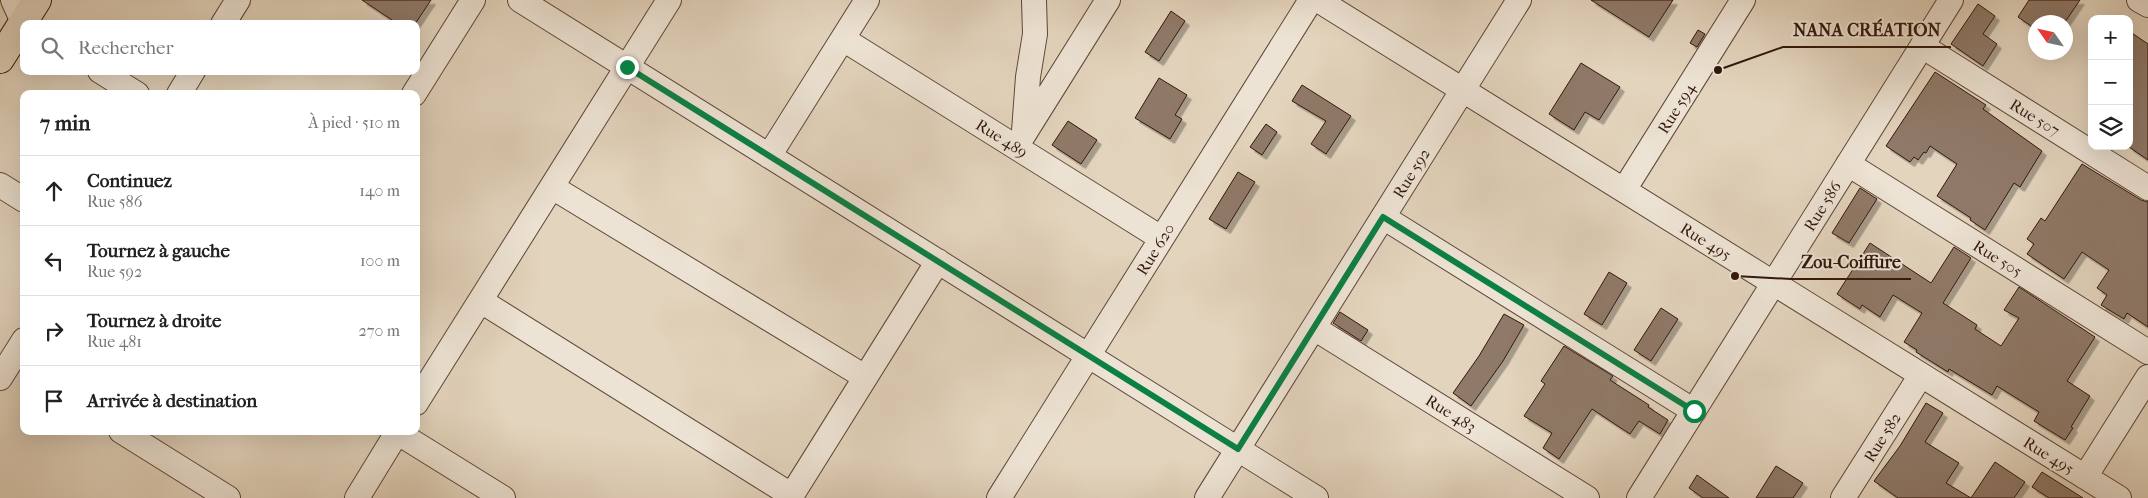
<!DOCTYPE html>
<html lang="fr">
<meta charset="utf-8">
<style>
:root{--surface:#fff;--page:#f6f6f6;--text:#222;--muted:#767676;--line:#e0e0e0}
body{margin:0;font-family:"IM FELL French Canon",serif;background:var(--page);color:var(--text)}
.controls{position:absolute;right:15px;top:15px;display:grid;overflow:hidden;border-radius:10px;box-shadow:0 5px 20px #0002}
.controls button{width:45px;height:45px;display:grid;place-items:center;padding:0;border:0;border-bottom:1px solid var(--line);background:var(--surface);color:var(--text);font:25px sans-serif}
.compass{position:absolute;left:2028px;top:15px;width:45px;height:45px;border-radius:50%;background:var(--surface);box-shadow:0 5px 20px #0002;rotate:304deg}
.stop{position:absolute;width:15px;height:15px;margin:-11px;border:4px solid #0b8043;border-radius:50%;background:#fff}
.stop.end{background:#0b8043;border-color:#fff;box-shadow:0 1px 5px #0008}
.list{margin:0;padding:0;list-style:none}
h2{display:flex;justify-content:space-between;align-items:center;height:65px;margin:0;padding:0 20px;font-size:21px}
h2 small{font-size:16px;font-weight:400;color:var(--muted)}
.list li{display:grid;grid-template-columns:32px 1fr auto;gap:15px;align-items:center;box-sizing:border-box;height:70px;padding:0 20px;border-top:1px solid var(--line)}
.list b{display:block;font-size:19px;white-space:nowrap}
.list p{margin:0;font-size:16px;white-space:nowrap;color:var(--muted)}
.list em{font-size:16px;font-style:normal;color:var(--muted)}
.icon{flex:none;width:28px;height:28px;fill:none;stroke:currentColor;stroke-width:2;stroke-linecap:round;stroke-linejoin:round}
.map{position:relative;flex:none;width:2148px;height:498px;overflow:hidden}
.search{position:absolute;background:var(--surface);box-shadow:0 5px 20px #0002;left:20px;top:20px;width:400px;height:55px;display:flex;align-items:center;gap:12px;box-sizing:border-box;padding:0 18px;border-radius:10px;color:var(--muted);font-size:19px}
.panel{position:absolute;background:var(--surface);box-shadow:0 5px 20px #0002;left:20px;top:90px;width:400px;height:345px;border-radius:10px}
.map>svg:first-child{display:block}
.building{fill:#8f7968;stroke:#33170c;filter:url(#shadow)}
.lines{fill:none;stroke-linecap:round;stroke-linejoin:round}
.minor-casing{stroke:#5f4638;stroke-width:26}
.major-casing{stroke:#33170c;stroke-width:30}
.minor{stroke:#ede3d4;stroke-width:24}
.major{stroke:#e3d4bd;stroke-width:28}
.route{stroke:#0b8043;stroke-width:6}
.labels{text-anchor:middle;stroke-width:4;stroke-linejoin:round;paint-order:stroke}
.street-label{font-size:16px;fill:#33170c;stroke:#ede3d4}
.leader{fill:none;stroke:#33170c;stroke-width:2}
.callout-dot{fill:#33170c;stroke:#ede3d4;stroke-width:2}
.callout-label{font-size:18px;text-anchor:middle;font-weight:bold;fill:#33170c;stroke:#ede3d4;stroke-width:4;stroke-linejoin:round;paint-order:stroke}
</style>
<div class="map">
<svg width="2148" height="498" viewBox="0 0 2148 498">
<defs>
<filter id="shadow"><feDropShadow dx="4.5" dy="4.5" stdDeviation="0" flood-color="#0004"/></filter>
</defs>
<rect width="100%" height="100%" fill="#e3d4bd"/>
<filter id="stains"><feTurbulence type="fractalNoise" baseFrequency=".004" numOctaves="4"/><feColorMatrix values="0 0 0 0 .2 0 0 0 0 .09 0 0 0 0 .02 0 0 0 .5 -.17"/></filter>
<radialGradient id="worn" r=".72"><stop offset=".6" stop-color="#630" stop-opacity="0"/><stop offset="1" stop-color="#630" stop-opacity=".3"/></radialGradient>
<!-- building -->
<path class="building" d="M362 0H431L415 24H398Z
M1591 0H1673L1649 37Z
M2029 0H2080L2065 22H2036L2034 28 2018 17Z
M1978 4 1995 16 1983 34 1997 44 1983 66 1951 44Z
M1171 11 1185 21 1159 61 1145 52Z
M1698 30 1705 34 1697 47 1690 43Z
M2129 31 2148 44V160L2129 147Z
M1581 63 1620 87 1599 120 1585 112 1574 130 1549 114Z
M1935 72 1986 105 1983 109 2042 151 2020 187 2014 183 1985 230 1970 220 1971 218 1937 196 1957 164 1930 146 1926 153 1924 152 1918 160 1914 157 1910 162 1886 146Z
M1159 78 1187 95 1175 115 1182 119 1170 139 1135 118Z
M1302 85 1351 116 1326 154 1311 144 1326 121 1292 101Z
M1068 121 1097 140 1081 164 1052 145Z
M1266 124 1277 132 1262 155 1250 147Z
M2082 164 2141 200 2148 202V327L2127 313 2124 319 2101 305 2107 295 2097 288 2109 270 2082 252 2064 279 2027 254 2034 244 2027 239 2041 218 2045 221Z
M1238 172 1255 182 1226 229 1209 219Z
M1860 188 1877 199 1849 243 1832 233Z
M1870 243 1931 283 1954 247 1971 258 1943 303 1977 325 1975 329 2001 346 2019 318 2004 310 2019 287 2095 337 2067 381 2090 396 2071 427 2073 428 2065 440 2034 421 2039 412 1997 386 1992 395 1949 369 1948 372 1916 352 1917 350 1904 342 1922 313 1893 295 1880 317 1862 305 1860 309 1837 294Z
M1609 272 1627 283 1602 325 1584 314Z
M1661 308 1678 319 1651 361 1634 350Z
M1340 312 1368 330 1361 341 1333 323Z
M1504 314 1524 325 1503 361 1471 406 1453 393 1479 356Z
M1564 346 1613 376 1610 380 1649 405 1648 407 1668 420 1660 434 1639 421 1630 434 1592 409 1559 459 1543 448 1552 433 1524 416 1545 384 1541 381Z
M1926 403 1943 413 1925 442 1959 463 1946 483 1971 498 1995 462 2025 482 2014 498H1898L1874 481 1900 446Z
M1776 466 1803 483 1793 498H1756Z
M2042 472 2083 498H2049L2032 487Z
M1697 475 1729 498H1703L1689 488Z"/>
<g class="lines">
<!-- minor casing -->
<g class="minor-casing">
<path id="minor" d="M13 0 24 24
M520 0 1316 498
M1318 0 2119 498
M2139 0 2148 5
M223 24 238 0
M843 39 1161 238
M1922 46 2148 188
M100 71 137 94
M179 94 193 71
M414 94 473 0
M1024 131 1028 77 1035 34 1034 0
M1016 147 1108 0
M769 156 867 0
M1848 164 2148 352
M0 185 24 200
M552 187 865 377
M1624 190 1743 0
M1383 217 1694 411
M481 301 791 495
M1314 328 1587 498
M0 378 24 340
M416 403 669 0
M121 431 228 498
M395 431 503 498
M2085 477 2148 377
M357 498 398 431
M790 498 938 261
M999 498 1311 0
M1207 498 1519 0
M1639 498 1951 0
M1843 498 1921 375"/>
</g>
<!-- major casing -->
<g class="major-casing">
<path id="major" d="M0 59 37 0"/>
</g>
<!-- minor -->
<use href="#minor" class="minor"/>
<!-- major -->
<use href="#major" class="major"/>
</g>
<g class="lines">
<!-- route -->
<path class="route" d="M627 67 1238 449 1383 217 1694 411"/>
</g>
<g class="labels">
<!-- street labels -->
<g class="street-label">
<text transform="translate(1676 108) rotate(-58)" y="6">Rue 594</text>
<text transform="translate(2035 117) rotate(32)" y="6">Rue 507</text>
<text transform="translate(1002 138) rotate(32)" y="6">Rue 489</text>
<text transform="translate(1411 173) rotate(-58)" y="6">Rue 592</text>
<text transform="translate(1822 206) rotate(-58)" y="6">Rue 586</text>
<text transform="translate(1706 241) rotate(32)" y="6">Rue 495</text>
<text transform="translate(1155 249) rotate(-58)" y="6">Rue 620</text>
<text transform="translate(1998 258) rotate(32)" y="6">Rue 505</text>
<text transform="translate(1451 413) rotate(32)" y="6">Rue 483</text>
<text transform="translate(1882 437) rotate(-58)" y="6">Rue 582</text>
<text transform="translate(2049 455) rotate(32)" y="6">Rue 495</text>
</g>
</g>
<!-- callouts -->
<path class="leader" d="M1718 70L1783 47H1951M1735 276L1791 279H1911"/>
<g class="callout-dot">
<circle cx="1718" cy="70" r="5"/>
<circle cx="1735" cy="276" r="5"/>
</g>
<g class="callout-label">
<text x="1867" y="36">NANA CRÉATION</text>
<text x="1851" y="268">Zou-Coiffure</text>
</g>
<rect width="100%" height="100%" filter="url(#stains)"/>
<rect width="100%" height="100%" fill="url(#worn)"/>
</svg>
<div class="controls">
<button>+</button>
<button>−</button>
<button><svg class="icon" aria-label="layers" viewBox="0 0 24 24"><path d="M12 4l9 5-9 5-9-5zM3 14l9 5 9-5"/></svg></button>
</div>
<svg class="compass" viewBox="-18 -18 36 36"><path d="M0-13l5 13h-10z" fill="#e53935"/><path d="M0 13l5-13h-10z" fill="#767676"/></svg>
<div class="stop" style="left:1694px;top:411px"></div>
<div class="stop end" style="left:627px;top:67px"></div>
<div class="search"><svg class="icon" aria-label="search" viewBox="0 0 24 24"><circle cx="10" cy="10" r="6"/><path d="M15 15l6 6"/></svg>Rechercher</div>
<section class="panel">
<h2>7 min<small>À pied · 510 m</small></h2>
<ul class="list">
<li><svg class="icon" aria-label="ahead" viewBox="0 0 24 24"><path d="M12 20V5M6 11l6-6 6 6"/></svg><div><b>Continuez</b><p>Rue 586</p></div><em>140 m</em></li>
<li><svg class="icon" aria-label="left" viewBox="0 0 24 24"><path d="M17 20v-9H6M10 6l-5 5 5 5"/></svg><div><b>Tournez à gauche</b><p>Rue 592</p></div><em>100 m</em></li>
<li><svg class="icon" aria-label="right" viewBox="0 0 24 24"><path d="M7 20v-9h11M14 6l5 5-5 5"/></svg><div><b>Tournez à droite</b><p>Rue 481</p></div><em>270 m</em></li>
<li><svg class="icon" aria-label="arrive" viewBox="0 0 24 24"><path d="M6 21V4h12l-3 4 3 4H6"/></svg><div><b>Arrivée à destination</b></div></li>
</ul>
</section>
</div>
